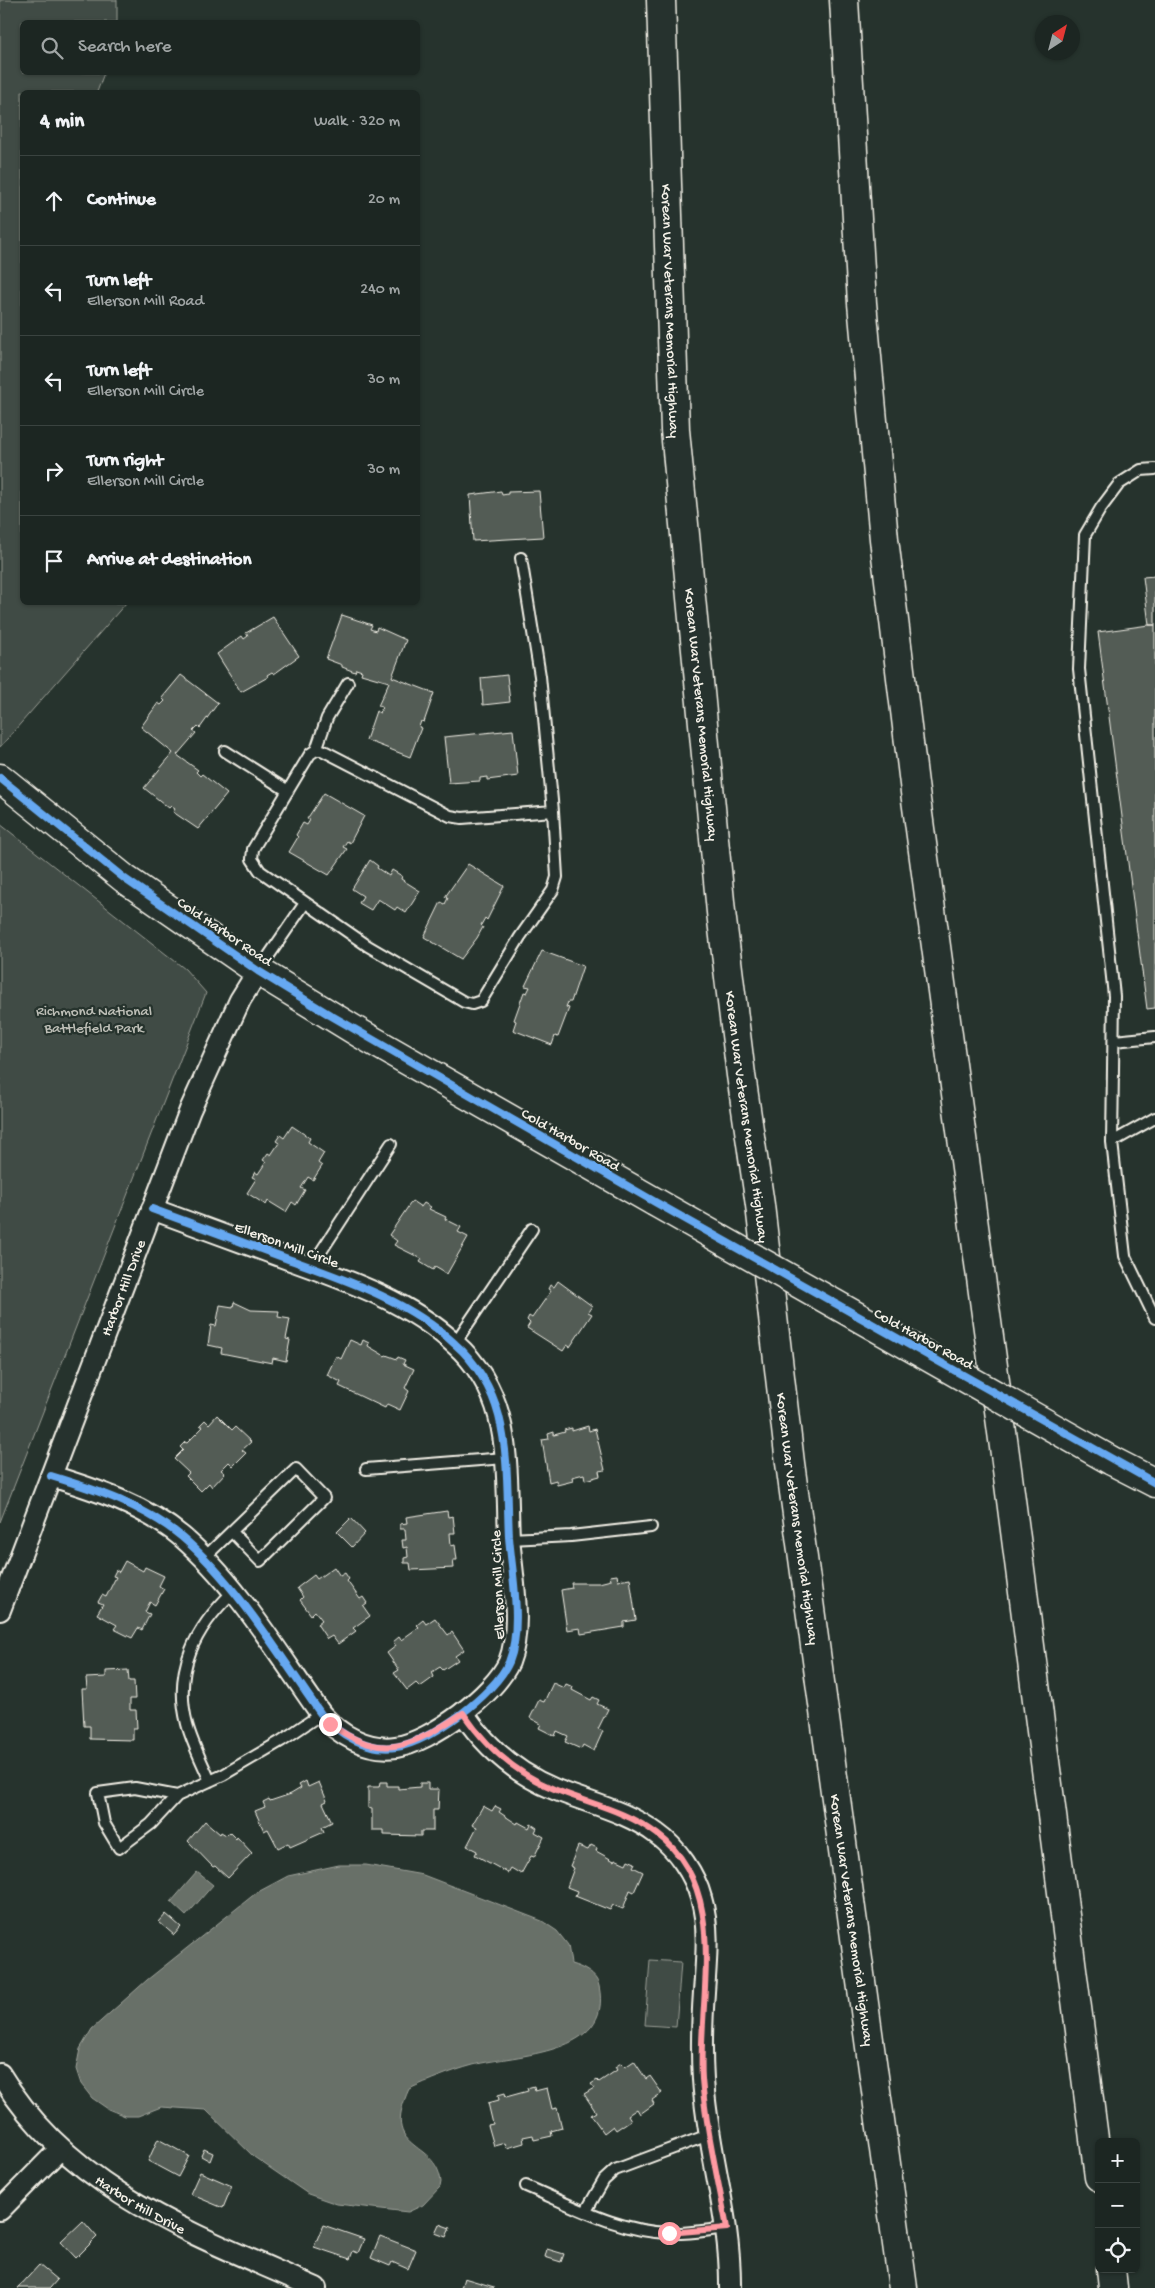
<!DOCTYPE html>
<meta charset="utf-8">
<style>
:root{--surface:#1c2622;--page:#252e2a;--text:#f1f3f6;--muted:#a0a5a5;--line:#3a4340}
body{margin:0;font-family:"Gochi Hand",sans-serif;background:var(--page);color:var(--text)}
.controls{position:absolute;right:15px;bottom:15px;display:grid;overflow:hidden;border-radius:8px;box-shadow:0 1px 4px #0004}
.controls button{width:45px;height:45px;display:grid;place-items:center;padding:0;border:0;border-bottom:1px solid var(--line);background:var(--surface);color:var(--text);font:25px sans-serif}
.compass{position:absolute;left:1035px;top:15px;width:45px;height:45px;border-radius:50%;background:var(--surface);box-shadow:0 1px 4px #0004;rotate:36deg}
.stop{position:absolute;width:15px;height:15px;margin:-11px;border:4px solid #ff9aa2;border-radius:50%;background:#fff}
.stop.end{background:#ff9aa2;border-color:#fff;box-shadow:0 1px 5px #0008}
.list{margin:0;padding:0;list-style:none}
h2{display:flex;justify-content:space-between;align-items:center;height:65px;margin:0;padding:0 20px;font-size:21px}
h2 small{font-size:16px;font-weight:400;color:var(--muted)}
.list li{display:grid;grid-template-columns:32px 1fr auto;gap:15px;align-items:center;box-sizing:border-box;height:90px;padding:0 20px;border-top:1px solid var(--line)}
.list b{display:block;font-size:19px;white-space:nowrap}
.list p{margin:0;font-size:16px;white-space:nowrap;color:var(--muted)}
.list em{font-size:16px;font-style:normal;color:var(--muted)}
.icon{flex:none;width:28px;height:28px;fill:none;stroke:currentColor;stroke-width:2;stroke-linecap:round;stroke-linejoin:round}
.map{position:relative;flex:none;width:1155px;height:2288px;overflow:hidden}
.search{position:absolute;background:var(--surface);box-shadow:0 1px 4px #0004;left:20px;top:20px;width:400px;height:55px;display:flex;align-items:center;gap:12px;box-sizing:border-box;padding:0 18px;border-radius:8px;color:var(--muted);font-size:19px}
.panel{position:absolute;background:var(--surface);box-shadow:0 1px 4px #0004;left:20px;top:90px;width:400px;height:515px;border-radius:8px}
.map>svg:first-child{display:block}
.green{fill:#414b45;stroke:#9a9e96}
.water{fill:#676f68;stroke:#9fa39b}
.building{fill:#525c55;stroke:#f4f1e8}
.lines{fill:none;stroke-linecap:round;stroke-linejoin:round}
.service-casing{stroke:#f4f1e8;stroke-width:14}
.minor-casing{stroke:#f4f1e8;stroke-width:24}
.secondary-casing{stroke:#f4f1e8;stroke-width:31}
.motorway-casing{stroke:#f4f1e8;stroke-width:31}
.service{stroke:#26332d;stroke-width:10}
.minor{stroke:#26332d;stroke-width:20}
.secondary{stroke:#26332d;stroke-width:28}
.motorway{stroke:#26332d;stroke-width:28}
.secondary-bridge-casing{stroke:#f4f1e8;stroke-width:31;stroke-linecap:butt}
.secondary-bridge{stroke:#26332d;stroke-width:28}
.cycleway-casing{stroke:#26332d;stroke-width:11}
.cycleway{stroke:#66a8f1;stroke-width:8}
.route{stroke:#ff9aa2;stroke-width:6}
.labels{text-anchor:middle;stroke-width:4.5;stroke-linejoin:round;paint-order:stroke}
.street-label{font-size:15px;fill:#f4f1e8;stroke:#26332d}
.park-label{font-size:15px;fill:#bebfb7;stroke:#26332d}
</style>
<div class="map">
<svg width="1155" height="2288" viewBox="0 0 1155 2288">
<rect width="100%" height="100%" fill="#26332d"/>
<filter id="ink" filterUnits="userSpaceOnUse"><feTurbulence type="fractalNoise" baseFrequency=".02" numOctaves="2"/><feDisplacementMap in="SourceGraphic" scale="10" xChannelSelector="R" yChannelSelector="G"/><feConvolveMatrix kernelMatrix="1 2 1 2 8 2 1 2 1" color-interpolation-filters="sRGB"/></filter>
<g filter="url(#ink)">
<!-- green -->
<path class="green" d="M0 0H117V22H22V72L104 73 97 92H22V602L126 603 0 747Z
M0 824 185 969 206 993 0 1522Z
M650 1960 681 1962 676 2027 645 2025Z"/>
<!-- water -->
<path class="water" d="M339 1865H366L423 1875 542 1921 557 1931 568 1945 571 1964C582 1967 597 1974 599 1986 614 2056 515 2054 473 2065 451 2071 429 2080 409 2089 379 2154 436 2138 441 2182L440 2187 423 2205 408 2212 337 2204 308 2194 254 2157 206 2110 161 2107 138 2116H125L108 2109 92 2098 81 2084 76 2069 80 2049 92 2029 147 1980 256 1893 288 1876Z
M197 1872 213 1885 186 1916 171 1902Z"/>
<!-- building -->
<path class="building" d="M501 491 502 495 508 494V492L539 491 543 537 473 541 470 495Z
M1155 576V625H1149L1143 577Z
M342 615 372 625 370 629 376 631 377 627 406 640 392 677 434 693 424 722 421 721 419 727 421 728 410 757 366 740 376 711 380 713 382 707 378 706 389 682 361 674 362 671 356 669 355 672 342 667V665L326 659Z
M273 617 299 656 274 674 272 672 267 675 268 677 241 692 217 654 242 636 244 639 248 636 246 633Z
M1149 625H1155V1008L1147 1009 1098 632Z
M181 675 218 703 200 728 198 726 193 731 196 733 177 755 198 770 196 772 200 776 202 774 227 794 198 829 173 812 175 809 171 806 169 808 144 788 173 753 141 727 158 703 161 705 165 701 162 698Z
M507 675 510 702 483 705 481 678Z
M513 730 518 776 487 780V777L480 778V781L449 783 444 737Z
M324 793 364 816 350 843 347 841 343 847 347 849 329 875 289 852 298 837 296 835 303 823 307 825 310 820 307 819Z
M370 860 378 866 377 868 389 876 392 870 402 876 401 879 420 891 406 913 397 907 395 910 378 899 371 910 359 903 363 896 352 889Z
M468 864 504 886 487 920 485 918 481 925 483 927 477 938 461 959 424 937 441 902 445 904 448 898 445 897Z
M542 951 583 966 571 1002H568L566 1007 569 1008 558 1037 555 1036 552 1045 513 1030 516 1021 514 1020 524 992 527 993 530 987 525 986Z
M292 1126 310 1138 308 1142 324 1153 318 1163 322 1166 313 1180 308 1177 301 1188 305 1190 296 1205 292 1202 286 1212 268 1201 266 1205 247 1193 256 1179 252 1177 255 1172 258 1174 266 1162 263 1160 268 1153 271 1155 279 1143 276 1141 280 1135 284 1138Z
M412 1201 421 1207 424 1203 431 1207 429 1209 446 1217 445 1219 461 1227 458 1232 468 1237 447 1274 435 1267 433 1270 420 1262 422 1259 394 1245 397 1241 389 1235Z
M558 1281 592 1306 588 1312 592 1314 570 1347 567 1345 563 1351 527 1328 530 1323 527 1320 529 1316 532 1318 551 1291 548 1289 550 1285 554 1287Z
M234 1302 251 1310 279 1311 278 1317 290 1319 286 1339 290 1340 286 1361 273 1358 272 1363 221 1353 222 1348 208 1345 211 1325 216 1326 220 1305 233 1307Z
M350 1340 361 1345 363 1340 369 1343 368 1346 385 1356 386 1355 397 1359 398 1357 405 1360 403 1364 414 1369 405 1388 409 1391 400 1410 387 1404 385 1408 339 1386 341 1382 327 1375 336 1356 341 1359Z
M217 1415 232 1430 235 1427 251 1442 242 1450 246 1453 233 1466 229 1462 221 1470 225 1473 212 1487 209 1483 201 1491 186 1476 189 1473 174 1459 183 1450 180 1447 185 1442 187 1443 203 1427 200 1425 205 1420 209 1424Z
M588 1426 589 1431 595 1429 605 1470 599 1471 600 1476 585 1480 584 1474 572 1477 573 1481 557 1485 556 1480 549 1482 542 1440 549 1439 548 1434 554 1432V1435L565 1432 564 1430 572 1428V1431Z
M447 1511 448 1517 453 1516 455 1533H450L451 1546 455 1545 457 1560H453L454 1568 411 1570 410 1563H404V1558L408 1557 407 1547 403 1548 402 1540H406L405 1529H400V1524L407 1523 406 1517Z
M351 1518 365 1533 352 1547 337 1532Z
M125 1561 143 1571 145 1567 164 1576 159 1586 164 1589 155 1605 150 1602 145 1612 150 1614 142 1630 138 1628 132 1638 114 1629 117 1625 97 1614 103 1604 98 1602 102 1595 106 1597 116 1577 113 1576 116 1570 119 1572Z
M334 1567 340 1576 345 1573 349 1579 347 1581 360 1599 363 1597 367 1603 363 1606 370 1616 353 1628 356 1631 338 1644 332 1636 327 1639 317 1624 322 1620 315 1611 311 1615 300 1600 303 1597 297 1588 314 1575 317 1579Z
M617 1575 618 1580 630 1578 636 1620 624 1622V1627L581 1634 580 1628 567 1630 561 1590 572 1588 571 1583H599L611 1580 610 1576Z
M435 1618 448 1635 452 1632 464 1650 455 1656 458 1660 443 1670 440 1667 432 1672 434 1677 420 1687 416 1683 407 1690 394 1673 399 1670 387 1653 396 1646 393 1642 399 1637 401 1640 419 1627 417 1625 423 1620 426 1624Z
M128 1670 129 1681H134L135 1699H130V1710H136L137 1728H133V1740L90 1739V1726H84L82 1689H87L86 1678 106 1677V1671Z
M553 1683 564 1688 566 1684 573 1687 572 1690 591 1700 593 1697 599 1700 597 1704 608 1709 598 1729 603 1731 594 1751 583 1745 581 1749 565 1742 568 1736 557 1731 555 1736 539 1728 541 1724 530 1718 539 1700 544 1702Z
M306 1781 308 1787 319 1782 327 1801 323 1803 332 1822 322 1827 324 1832 290 1847 288 1843 278 1848 268 1829 264 1831 255 1811 265 1807 263 1802 269 1799 270 1801 291 1794 301 1788 299 1785Z
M380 1782H387V1786H398V1789L420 1787V1783H428V1789H439L438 1810H433V1831H421V1836L384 1835V1830H372V1809L368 1808V1787H379Z
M483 1806 492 1811 495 1806 501 1809 499 1812 517 1824 518 1822 529 1828 531 1824 537 1828 535 1832 544 1837 534 1857 531 1856 521 1874 511 1868 508 1873 475 1855 477 1851 467 1846 477 1827 472 1825Z
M205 1821 220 1834 221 1832 226 1835 229 1832 236 1839 237 1837 252 1853 228 1878 215 1866 213 1867 188 1841Z
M591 1845 597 1848 596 1851 614 1861 615 1859 626 1864 628 1860 635 1863 633 1867 643 1872 634 1892 630 1890 623 1909 613 1905 610 1910 575 1896 577 1891 567 1887 574 1868 570 1866 578 1846 588 1850Z
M166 1914 181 1927 174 1935 159 1922Z
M634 2061 646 2079 650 2076 662 2093 652 2100 654 2104 640 2114 637 2109 628 2115 631 2120 616 2130 613 2126 604 2133 591 2115 596 2112 584 2094 594 2088 591 2084 597 2080 599 2082 617 2070 615 2067 621 2063 625 2067Z
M534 2086 535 2091 547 2088 552 2109 557 2108 562 2128 551 2131 552 2136 534 2140 533 2135 523 2137 524 2143 507 2148 505 2143 494 2146 488 2125 493 2124 488 2103 499 2100 498 2095 505 2093 506 2097 528 2091 527 2088Z
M158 2139 189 2156 178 2177 148 2161Z
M204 2149 213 2153 210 2161 201 2156Z
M200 2172 232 2186 223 2208 190 2194Z
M83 2221 97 2237 76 2258 61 2242Z
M439 2224 450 2228 446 2237 435 2233Z
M323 2225 364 2239 358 2253 353 2251 350 2259 314 2247Z
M380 2236 416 2250 408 2269 392 2262 390 2266 371 2258Z
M547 2249 564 2254 561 2262 545 2257Z
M39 2265 57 2280 50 2288H18Z
M464 2278 494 2287V2288H461Z"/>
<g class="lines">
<!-- service casing -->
<g class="service-casing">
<path id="service" d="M521 558 540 676 553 811 557 877 553 890 520 937 481 1001 472 1004 464 1002 368 946 260 871 252 859 253 849 310 754 316 750H322L450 816 462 818 553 811
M316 750 327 718 348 683
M225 751 288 791
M259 970 305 903
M1114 1041 1155 1037
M1155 1118 1112 1142 1125 1256 1155 1318
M1112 1142 1114 996 1079 669 1085 535 1101 508 1119 484 1141 470 1155 469
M311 1267 391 1144
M455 1343 532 1229
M366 1469 505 1458
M510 1539 571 1536 651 1527
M204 1558 296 1469 324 1498 260 1561 232 1532
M210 1781C202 1762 192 1743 187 1724 173 1670 195 1628 233 1592
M177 1796 135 1788 98 1793 104 1823 119 1848 151 1824 177 1796 223 1775 281 1741 321 1714
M526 2186C571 2205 619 2232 669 2233 688 2234 708 2230 727 2228
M586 2211 604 2180 615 2170 711 2134"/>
</g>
<!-- minor casing -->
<g class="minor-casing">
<g id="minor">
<path d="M51 1476C97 1490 145 1506 182 1537 237 1584 279 1655 321 1714 339 1735 367 1751 396 1747 431 1742 495 1694 509 1662 523 1627 512 1574 509 1537 507 1497 509 1455 499 1416 492 1389 476 1362 455 1344 409 1301 346 1280 288 1259 243 1242 197 1226 152 1209"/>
<path id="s1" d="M0 1610 190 1110 240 1000 258 971"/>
<path d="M463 1713C486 1747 515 1773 554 1789 588 1803 627 1811 657 1834 677 1848 695 1875 701 1898 710 1928 706 1962 704 1992 702 2021 701 2050 703 2079 707 2149 731 2217 730 2288"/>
<path id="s2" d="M0 2074C71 2192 196 2235 316 2288"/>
<path d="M0 2210 60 2149"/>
</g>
</g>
<!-- secondary casing -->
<g class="secondary-casing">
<path id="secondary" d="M0 778 125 879 258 971 361 1034 655 1202
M1112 1461 1155 1483"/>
</g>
<!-- motorway casing -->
<g class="motorway-casing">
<g id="motorway">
<path id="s3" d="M661 0 675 430 721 912 741 1075 760 1205 790 1463 903 2288"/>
<path d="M844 0 862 303 884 539 915 792 1007 1469 1099 2177"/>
<path d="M1111 2269 1113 2288"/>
</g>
</g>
<!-- service -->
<use href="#service" class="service"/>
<!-- minor -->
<use href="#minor" class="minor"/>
<!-- secondary -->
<use href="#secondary" class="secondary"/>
<!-- motorway -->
<use href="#motorway" class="motorway"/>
<!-- secondary-bridge casing -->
<g class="secondary-bridge-casing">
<path id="secondary-bridge" d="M655 1202 1112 1461"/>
</g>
<!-- secondary-bridge -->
<use href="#secondary-bridge" class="secondary-bridge"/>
<!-- cycleway casing -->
<g class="cycleway-casing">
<path id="cycleway" d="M0 778 125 879 258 971 330 1015 655 1202 1155 1483
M51 1476C97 1490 145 1506 182 1537 237 1584 279 1655 321 1714 339 1735 367 1751 396 1747 431 1742 495 1694 509 1662 523 1627 512 1574 509 1537 507 1497 509 1455 499 1416 492 1389 476 1362 455 1344 409 1301 346 1280 288 1259 243 1242 197 1226 152 1209"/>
</g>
<!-- cycleway -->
<use href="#cycleway" class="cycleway"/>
</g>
</g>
<g class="lines" filter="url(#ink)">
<!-- route -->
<path class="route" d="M330 1724C384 1763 412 1746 463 1713 486 1747 515 1773 554 1789 588 1803 627 1811 657 1834 732 1889 697 2000 702 2079 706 2129 718 2179 727 2228L669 2233"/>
</g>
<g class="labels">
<!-- street labels -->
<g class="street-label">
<text dy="5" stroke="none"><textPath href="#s3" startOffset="311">Korean War Veterans Memorial Highway</textPath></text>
<text dy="5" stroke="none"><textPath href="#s3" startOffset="716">Korean War Veterans Memorial Highway</textPath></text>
<text transform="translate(225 931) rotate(34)" y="5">Cold Harbor Road</text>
<text dy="5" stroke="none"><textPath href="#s3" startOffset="1121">Korean War Veterans Memorial Highway</textPath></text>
<text transform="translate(571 1139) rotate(30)" y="5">Cold Harbor Road</text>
<text transform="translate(287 1244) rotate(20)" y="5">Ellerson Mill Circle</text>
<text dy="5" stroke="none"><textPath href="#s1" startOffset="345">Harbor Hill Drive</textPath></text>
<text transform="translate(924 1338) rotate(29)" y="5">Cold Harbor Road</text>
<text dy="5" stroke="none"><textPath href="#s3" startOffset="1526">Korean War Veterans Memorial Highway</textPath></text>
<text transform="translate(497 1585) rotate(-92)" y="5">Ellerson Mill Circle</text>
<text dy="5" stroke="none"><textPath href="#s3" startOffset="1931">Korean War Veterans Memorial Highway</textPath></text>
<text dy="5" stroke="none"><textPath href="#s2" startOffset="194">Harbor Hill Drive</textPath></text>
</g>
<!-- park labels -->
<g class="park-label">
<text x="94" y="1015">Richmond National<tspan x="94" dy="17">Battlefield Park</tspan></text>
</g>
</g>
</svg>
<div class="controls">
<button>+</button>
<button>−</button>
<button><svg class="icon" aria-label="locate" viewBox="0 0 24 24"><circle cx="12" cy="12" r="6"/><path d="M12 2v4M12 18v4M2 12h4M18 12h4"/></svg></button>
</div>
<svg class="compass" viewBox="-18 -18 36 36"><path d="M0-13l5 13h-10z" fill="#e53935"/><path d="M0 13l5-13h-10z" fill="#a0a5a5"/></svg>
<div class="stop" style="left:669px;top:2233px"></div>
<div class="stop end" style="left:330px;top:1724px"></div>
<div class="search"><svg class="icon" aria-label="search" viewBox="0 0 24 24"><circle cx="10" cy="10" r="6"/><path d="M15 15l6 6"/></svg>Search here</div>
<section class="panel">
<h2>4 min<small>Walk · 320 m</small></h2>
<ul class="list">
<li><svg class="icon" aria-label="ahead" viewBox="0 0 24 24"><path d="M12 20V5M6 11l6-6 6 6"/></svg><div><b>Continue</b></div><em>20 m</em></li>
<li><svg class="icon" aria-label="left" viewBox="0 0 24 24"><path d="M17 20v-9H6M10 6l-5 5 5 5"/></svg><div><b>Turn left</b><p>Ellerson Mill Road</p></div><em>240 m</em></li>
<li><svg class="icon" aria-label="left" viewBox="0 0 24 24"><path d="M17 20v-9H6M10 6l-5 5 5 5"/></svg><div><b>Turn left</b><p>Ellerson Mill Circle</p></div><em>30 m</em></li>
<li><svg class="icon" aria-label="right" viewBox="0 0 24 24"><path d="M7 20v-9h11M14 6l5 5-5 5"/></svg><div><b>Turn right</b><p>Ellerson Mill Circle</p></div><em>30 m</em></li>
<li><svg class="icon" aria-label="arrive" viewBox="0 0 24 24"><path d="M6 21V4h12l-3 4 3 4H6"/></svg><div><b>Arrive at destination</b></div></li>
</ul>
</section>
</div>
